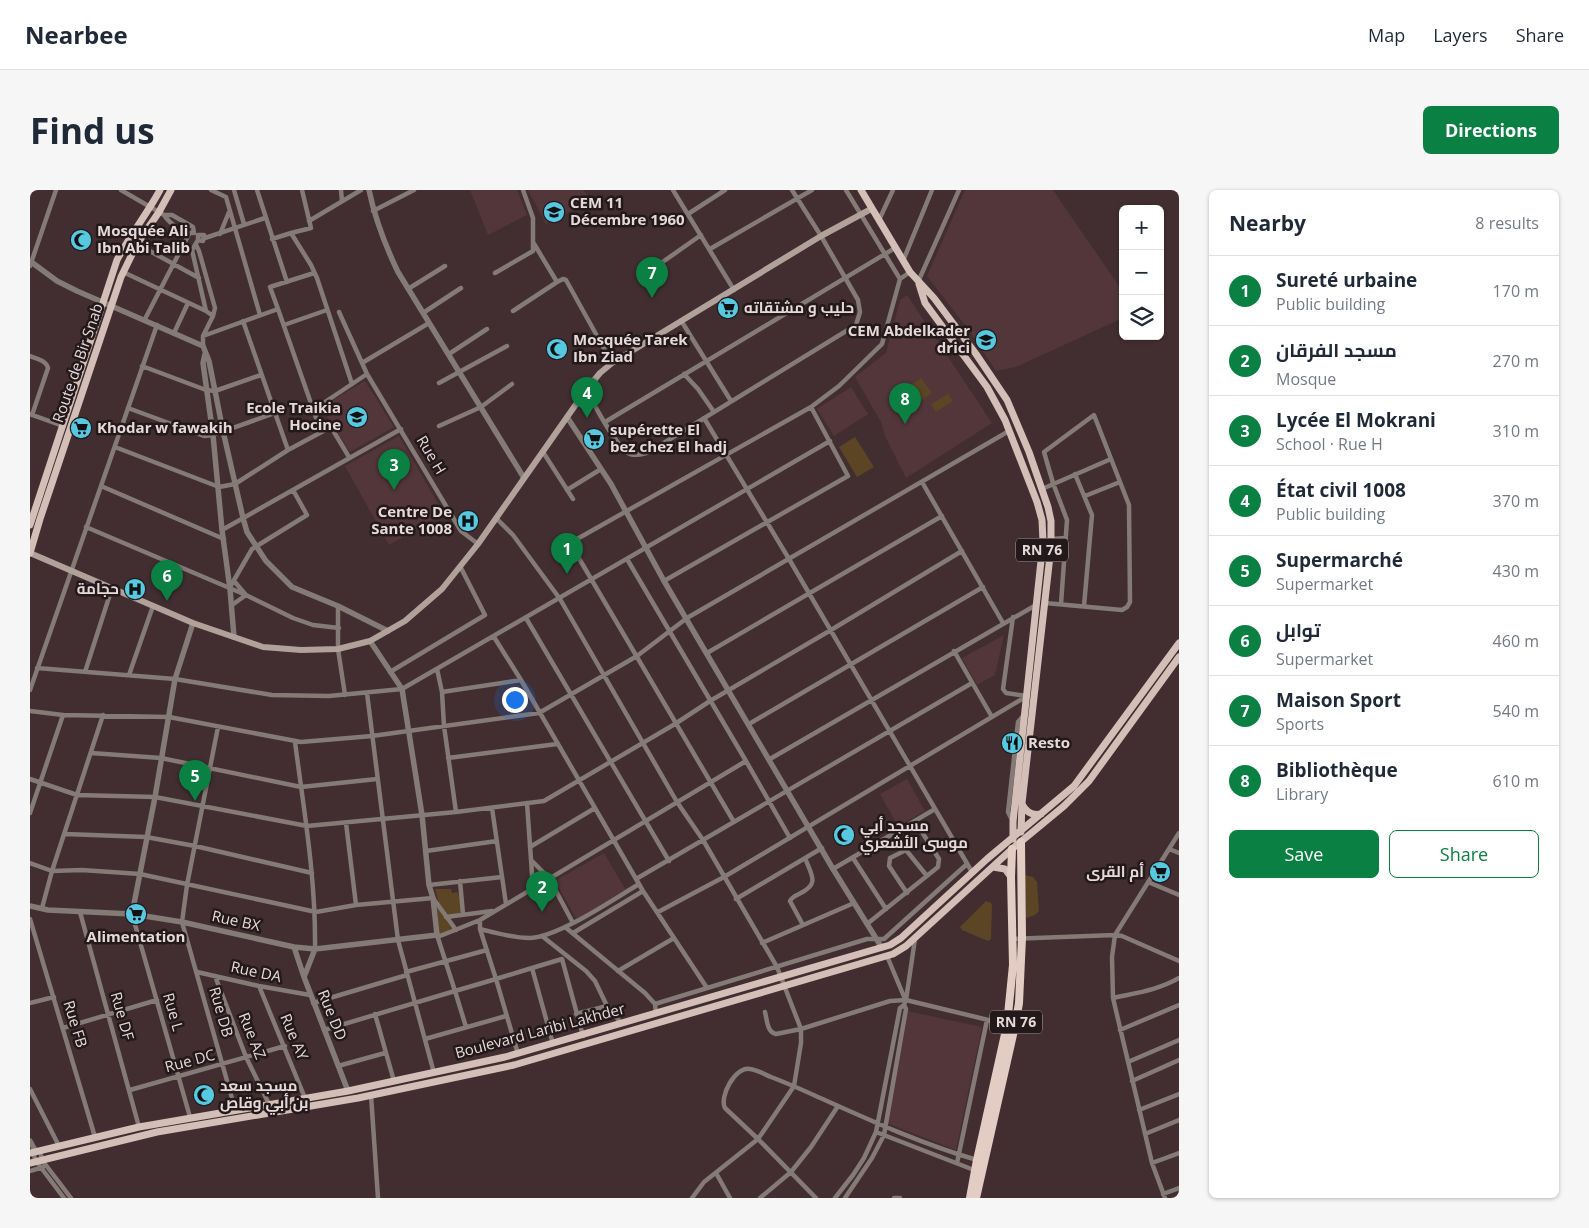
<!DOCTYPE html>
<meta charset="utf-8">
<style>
:root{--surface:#fff;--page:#f6f6f7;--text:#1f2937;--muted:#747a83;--line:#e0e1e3;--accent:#0b8043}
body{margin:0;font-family:"Open Sans",Cairo,sans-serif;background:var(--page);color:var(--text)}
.controls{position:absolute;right:15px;top:15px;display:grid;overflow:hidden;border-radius:8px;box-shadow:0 1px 4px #0004}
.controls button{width:45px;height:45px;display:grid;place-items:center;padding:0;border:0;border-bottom:1px solid var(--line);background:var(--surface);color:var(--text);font:25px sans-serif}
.you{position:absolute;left:484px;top:509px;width:18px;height:18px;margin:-12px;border:4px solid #fff;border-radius:50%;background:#1a73e8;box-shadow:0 0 0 8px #1a73e833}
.badge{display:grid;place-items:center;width:32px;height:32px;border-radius:50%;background:var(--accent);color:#fff;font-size:16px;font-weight:700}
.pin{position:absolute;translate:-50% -41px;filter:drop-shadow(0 1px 2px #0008)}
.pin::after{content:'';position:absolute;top:26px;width:18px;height:15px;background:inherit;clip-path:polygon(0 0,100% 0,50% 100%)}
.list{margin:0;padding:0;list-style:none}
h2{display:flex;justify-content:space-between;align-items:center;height:65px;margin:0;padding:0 20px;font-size:21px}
h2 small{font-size:16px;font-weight:400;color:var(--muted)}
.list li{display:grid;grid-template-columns:32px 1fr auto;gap:15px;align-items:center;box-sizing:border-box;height:70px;padding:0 20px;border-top:1px solid var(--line)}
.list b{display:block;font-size:19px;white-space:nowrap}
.list p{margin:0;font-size:16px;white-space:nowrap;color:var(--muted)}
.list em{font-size:16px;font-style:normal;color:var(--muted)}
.actions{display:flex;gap:10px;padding:15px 20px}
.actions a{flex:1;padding:11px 0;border:1px solid var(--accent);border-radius:8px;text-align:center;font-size:18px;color:var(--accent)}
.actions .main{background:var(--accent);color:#fff}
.icon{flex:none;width:28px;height:28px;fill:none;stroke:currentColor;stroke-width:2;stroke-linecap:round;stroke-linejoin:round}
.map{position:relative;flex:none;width:1149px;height:1008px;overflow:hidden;border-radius:8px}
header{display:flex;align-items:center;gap:30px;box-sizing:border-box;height:70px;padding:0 25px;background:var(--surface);border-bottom:1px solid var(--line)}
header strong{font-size:24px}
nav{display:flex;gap:28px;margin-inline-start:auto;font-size:18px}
.intro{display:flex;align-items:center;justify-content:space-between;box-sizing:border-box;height:120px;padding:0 30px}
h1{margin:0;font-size:35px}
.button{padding:12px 22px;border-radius:8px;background:var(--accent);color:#fff;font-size:18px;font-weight:700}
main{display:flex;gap:30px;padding:0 30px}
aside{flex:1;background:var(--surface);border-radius:8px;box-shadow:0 1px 4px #0004}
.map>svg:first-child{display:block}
.built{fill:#523639}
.green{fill:#5c4525}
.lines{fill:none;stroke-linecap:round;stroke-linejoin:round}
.minor{stroke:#847a76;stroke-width:4.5}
.tertiary{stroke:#847a76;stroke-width:5.5}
.secondary{stroke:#b1a19b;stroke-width:6}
.primary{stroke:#d3bfb7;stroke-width:7}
.trunk{stroke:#e3ccc4;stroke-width:8}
.labels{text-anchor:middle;stroke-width:5;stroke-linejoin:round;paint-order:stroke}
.shield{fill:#23191a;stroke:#ac9fa0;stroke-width:1}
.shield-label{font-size:14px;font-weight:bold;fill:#e7d9da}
.poi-label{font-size:15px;font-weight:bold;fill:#e7d9da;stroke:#23191a;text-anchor:start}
.street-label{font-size:15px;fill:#e7d9da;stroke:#23191a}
</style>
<header>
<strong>Nearbee</strong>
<nav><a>Map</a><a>Layers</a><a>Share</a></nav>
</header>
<div class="intro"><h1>Find us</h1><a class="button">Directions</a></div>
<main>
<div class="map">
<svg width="1149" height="1008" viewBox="0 0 1149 1008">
<rect width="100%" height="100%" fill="#422e30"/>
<!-- built -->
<path class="built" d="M440 0H487L497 25 458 45Z
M498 0H554L560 11 516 34Z
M935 0H1023L1093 102V128L986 177 966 181 938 139 897 86Z
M877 105 962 233 876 288 855 246 851 232 825 187 856 163 870 110Z
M335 191 364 237 320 262 291 217Z
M821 197 838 224 804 246 787 219Z
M369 246 414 324 359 355 315 276Z
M443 321 449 331 434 340 428 330Z
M974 445 965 485 947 495 932 468Z
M877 589 895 621 868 636 850 604Z
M574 663 597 702 547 730 525 691Z
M877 821 952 837 926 960 857 933Z"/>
<!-- green -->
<path class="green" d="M891 188 902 203 883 217 872 201Z
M918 204 923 211 906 222 901 214Z
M825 247 844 277 827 287 809 257Z
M995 685 1003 687 1007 692 1009 721 1005 725 996 728Z
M405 699H421L422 703 428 702 432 720 430 723 418 725 409 713Z
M956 711 961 713 962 715 961 749 958 751 932 740 930 737Z
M407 716 422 739 409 745Z"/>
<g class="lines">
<!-- minor -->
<path class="minor" d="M91 0 134 25C139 33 154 44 164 43L163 37 142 25H134
M181 0 196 7 230 125
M204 0 214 34
M227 0 257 92
M272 0 281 38 261 43 281 75 287 88 322 194
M311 0 312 11
M643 0 704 100
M816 0 870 89 880 82
M343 21 384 0
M658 24 695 0
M849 30 863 0
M279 31 331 0
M190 44 199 22
M175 48 235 28
M242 49 261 43
M107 54 169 88
M166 55 169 61 185 118 183 126 176 121 162 60 168 50V45H174L173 51 168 50
M680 59 782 0
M873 71 902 0
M0 76 26 0
M93 82 176 121
M465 83 503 61V28L493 0
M617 83 671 45
M527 92 533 89 536 90 582 173
M888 92 929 0
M378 99 415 76
M248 119 240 97 284 83
M483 121 527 92 503 52
M309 122 337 184 431 341 448 354
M393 123 431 98
M115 129 159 44
M213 131 258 260
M652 132 701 211
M254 135 297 120
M144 143 158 113
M173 146 248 119 291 242
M173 156V146L183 126
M419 164 457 139
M0 166C7 169 16 170 18 178L2 225
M332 173 399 133
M112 176 176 200 185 201 231 185
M654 184 668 199 684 222
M409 193 477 156
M556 200C564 214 587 259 600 264 607 266 613 264 619 262L826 135 830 122 828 110 791 46 762 0
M98 218 174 246 183 245 245 223
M283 220 337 184
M0 224 33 236
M674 228 759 369 942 682
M575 232 865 58
M409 236 451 217 482 194
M85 257 189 297 205 294 258 260 301 237 319 267
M513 262 543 309
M1045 284 1062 325 1054 416
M892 292 973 433
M71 296 194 349
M1012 299 1081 269
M537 300 571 279
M1055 306 1090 292
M466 328 483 345 530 409 647 612 673 650 747 777 771 839V853L764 896 758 905 728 949 674 992 662 1008
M56 337 216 405 263 428 283 435 309 438
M192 340 371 239
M1021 349 1035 348
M597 369 716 571
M634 391 818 286 781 217
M200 397 222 359 277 325 263 300
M1015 413 1092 420 1097 417 1100 412 1099 315 1064 225 1014 262 1023 293 1037 330 1031 414
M202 415 216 405 204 391
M308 416V459L315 505
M983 427 973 499 976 503 997 506
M496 428 639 671
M464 447 491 490
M924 461 962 527
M677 463 912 326
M7 478 145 489 242 505 299 506 372 499 800 251
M407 479 412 502 414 536 426 622
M55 482 82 398
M360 482 455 425 430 376
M99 485 123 416
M0 500 127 135
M412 502 491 490 613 701 677 798
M337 503 368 750 404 883
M0 521 33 525 139 527 271 552 342 546 509 523 607 466 657 428 979 241
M719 534 953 397
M188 537 157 695 152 732 205 919
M265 552C274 621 286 689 285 759
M61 563 131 568 271 597 347 589
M418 568 527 554
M740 569 1006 415
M0 589 47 605 125 607 277 636 426 622 514 611 645 534 680 511 801 440 932 361
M497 613 503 698
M462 618 476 714
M0 623 33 525
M704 632 540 353 781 217 809 196 852 154 870 89
M983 632 978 622 988 532 994 525
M316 633 326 715
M1149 643 1085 745 1092 746 1149 771
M35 644 116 647 165 656 282 683
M500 657 565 618
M1139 659 1149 663
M396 661 467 651
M823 668 856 719
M501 670 519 688 543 733
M0 673 22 681 52 680 110 684 286 722 326 715 403 708 426 740
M803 679 905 619
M606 689 942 493
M430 691 433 724
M1118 692 1149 705
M399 695 472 687
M877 703 859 676 860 668 876 660 897 686
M706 709 792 658
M12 718 22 681 73 525
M50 722 109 937
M628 722 694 687 997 506
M102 724 160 927
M416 727 462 721
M0 729 65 947
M450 730V739L466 789 502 778 523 854
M837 734 908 677 909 669 885 631
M773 735 760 711C762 707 765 706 769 704 790 694 782 686 775 668
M535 737 615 803 625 814
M450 739C466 743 483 748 499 748 527 748 584 709 609 694
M543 743 613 701
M512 746 556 781 565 791 577 816 591 833
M982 749 1085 745 1082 767 1083 808 1122 973 1135 1008
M732 753 824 713
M857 766 875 809
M502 778 532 769 553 846
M588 781 644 748
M167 782 229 796 280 805
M376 782 457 760
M185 786 216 867 239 914
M229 796 275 908
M1083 808C1105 803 1129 800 1149 788
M0 813 24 807
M283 813 377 785
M735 822C737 830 737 842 746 844L771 839 860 811 876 810 979 835
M345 824 364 891
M546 824 577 816
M626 824 625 814 837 749H854L937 674
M436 837 425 801 466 789 488 864
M33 838 127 810
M294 840 425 801 407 745 410 746 450 730 716 571 760 648
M1090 840 1149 815
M395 849 476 826
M1098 872 1149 850
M308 876 355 863
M1102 891 1149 870
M0 899 29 956
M100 900 255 856
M341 905 348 1008
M1109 920 1149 904
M846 942 944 980
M1115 944 1149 930
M10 961 12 970 41 1008
M3 963 6 971 34 1008
M927 973 957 830
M1122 973 1149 963
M0 981 13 977
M686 983 700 1008
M1133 1004 1149 998
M730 1008 761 982 781 957 808 916
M786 1008 728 949 695 918C689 907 705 876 720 879 727 880 734 884 741 887 760 894 779 903 797 911 846 933 895 955 947 970
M805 1008 823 985 834 968 846 942 870 818 874 815 876 810 885 749
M815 1008 842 968 854 945 876 819 874 815
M864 1008H870"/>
<!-- tertiary -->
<path class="tertiary" d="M339 0C345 29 355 55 368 82L494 288
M0 71 27 91 47 101 173 156 179 171 193 241 213 328 217 342 236 371 262 397 308 416 358 441
M175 164 173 173 183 245 192 340 200 399 204 447
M537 227 581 294 634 391 803 679 852 758
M0 716 18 720 102 724 152 732 264 757 285 759 407 745 403 708 399 695 392 625 372 499 340 451
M102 724 125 607 145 489 163 433
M264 757 274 787
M285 759 274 787 318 901
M0 951 6 962"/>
<!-- secondary -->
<path class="secondary" d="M0 363 163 433 233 457 271 460 308 459 340 451 375 431 412 399 448 354 556 200 570 183 582 173 791 46 841 19"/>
<!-- primary -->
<path class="primary" d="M831 0 880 82 904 108 946 164 977 210 999 262 1018 317 1021 331V357L992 613 991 642
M889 94 895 113 957 197 975 230 1007 312 1012 330 1013 352 983 632V649
M0 335 87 70C100 45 117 24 130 0
M0 363 10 329 91 87 107 54 129 22 141 0
M992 614C996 622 1002 626 1011 624
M963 677 975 679 981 687
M0 963 109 937 318 901 475 867 860 755 871 748 957 669 1044 596 1149 453
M0 973 127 942 328 908 484 875 863 764 876 756 982 659 1034 616 1059 591 1149 467"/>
<!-- trunk -->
<path class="trunk" d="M940 1008 947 970 977 835 983 775 981 687 982 659
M946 1008 985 836 989 813 992 748 991 652"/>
</g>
<!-- icons -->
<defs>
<g id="school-disc" transform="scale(1.125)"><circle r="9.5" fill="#56c9e1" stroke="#23191a"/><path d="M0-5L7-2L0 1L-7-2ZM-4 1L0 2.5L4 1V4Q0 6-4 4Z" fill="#111"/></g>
<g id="mosque-disc" transform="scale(1.125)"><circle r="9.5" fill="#56c9e1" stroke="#23191a"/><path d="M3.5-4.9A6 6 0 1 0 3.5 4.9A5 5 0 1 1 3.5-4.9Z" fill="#111"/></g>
<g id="supermarket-disc" transform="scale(1.125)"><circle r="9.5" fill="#56c9e1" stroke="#23191a"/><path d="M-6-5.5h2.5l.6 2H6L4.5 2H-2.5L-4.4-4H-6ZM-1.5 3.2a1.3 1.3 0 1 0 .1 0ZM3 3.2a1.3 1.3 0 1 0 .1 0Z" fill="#111"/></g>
<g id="hospital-disc" transform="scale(1.125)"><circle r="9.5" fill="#56c9e1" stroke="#23191a"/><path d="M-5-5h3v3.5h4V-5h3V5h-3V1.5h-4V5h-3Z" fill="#111"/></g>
<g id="restaurant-disc" transform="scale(1.125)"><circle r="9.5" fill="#56c9e1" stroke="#23191a"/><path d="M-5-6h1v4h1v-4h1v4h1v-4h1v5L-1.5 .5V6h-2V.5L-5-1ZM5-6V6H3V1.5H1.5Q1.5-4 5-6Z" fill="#111"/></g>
</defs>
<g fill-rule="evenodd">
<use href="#school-disc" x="524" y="22"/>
<use href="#mosque-disc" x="51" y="50"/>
<use href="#supermarket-disc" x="698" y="118"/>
<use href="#school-disc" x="956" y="150"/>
<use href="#mosque-disc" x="527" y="159"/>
<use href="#school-disc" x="327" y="227"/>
<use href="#supermarket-disc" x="51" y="238"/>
<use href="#supermarket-disc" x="564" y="249"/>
<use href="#hospital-disc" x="438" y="331"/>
<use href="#hospital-disc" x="105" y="399"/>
<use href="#restaurant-disc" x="982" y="553"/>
<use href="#mosque-disc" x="814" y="645"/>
<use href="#supermarket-disc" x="1130" y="682"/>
<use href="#supermarket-disc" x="106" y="724"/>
<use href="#mosque-disc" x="174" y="905"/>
</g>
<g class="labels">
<!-- shield labels -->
<g class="shield">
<rect x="986" y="348.5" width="52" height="23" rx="4"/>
<rect x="960" y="820.5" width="52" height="23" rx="4"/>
</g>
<g class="shield-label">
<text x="1012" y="365">RN 76</text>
<text x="986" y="837">RN 76</text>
</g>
<!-- poi labels -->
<g class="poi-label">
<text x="540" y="18">CEM 11<tspan x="540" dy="17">Décembre 1960</tspan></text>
<text x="67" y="46">Mosquée Ali<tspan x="67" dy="17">Ibn Abi Talib</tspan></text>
<text x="714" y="123">حليب و مشتقاته</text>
<text x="940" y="146" text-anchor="end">CEM Abdelkader<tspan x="940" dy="17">drici</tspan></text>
<text x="543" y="155">Mosquée Tarek<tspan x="543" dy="17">Ibn Ziad</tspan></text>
<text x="311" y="223" text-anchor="end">Ecole Traikia<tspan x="311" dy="17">Hocine</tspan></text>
<text x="67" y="243">Khodar w fawakih</text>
<text x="580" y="245">supérette El<tspan x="580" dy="17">bez chez El hadj</tspan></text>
<text x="422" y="327" text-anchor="end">Centre De<tspan x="422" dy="17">Sante 1008</tspan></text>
<text x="89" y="404" text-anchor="end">حجامة</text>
<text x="998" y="558">Resto</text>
<text x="830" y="641">مسجد أبي<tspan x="830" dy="17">موسى الأشعري</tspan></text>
<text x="1114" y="687" text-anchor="end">أم القرى</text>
<text x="106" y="752" text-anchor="middle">Alimentation</text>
<text x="190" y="901">مسجد سعد<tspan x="190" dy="17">بن أبي وقاص</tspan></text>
</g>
<!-- street labels -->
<g class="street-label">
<text transform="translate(48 173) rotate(-71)" y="5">Route de Bir Snab</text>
<text transform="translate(401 265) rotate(59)" y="5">Rue H</text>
<text transform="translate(206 731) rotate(12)" y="5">Rue BX</text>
<text transform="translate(226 782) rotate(12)" y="5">Rue DA</text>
<text transform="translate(143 822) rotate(74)" y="5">Rue L</text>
<text transform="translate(191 822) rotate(74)" y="5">Rue DB</text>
<text transform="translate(302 825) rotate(68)" y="5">Rue DD</text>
<text transform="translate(92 826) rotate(74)" y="5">Rue DF</text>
<text transform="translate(45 834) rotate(73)" y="5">Rue FB</text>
<text transform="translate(510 841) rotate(-15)" y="5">Boulevard Laribi Lakhder</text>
<text transform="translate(222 846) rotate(68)" y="5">Rue AZ</text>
<text transform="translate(264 847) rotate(67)" y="5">Rue AY</text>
<text transform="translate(160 871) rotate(-15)" y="5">Rue DC</text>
</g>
</g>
</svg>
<div class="controls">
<button>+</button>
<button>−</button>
<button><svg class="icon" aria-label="layers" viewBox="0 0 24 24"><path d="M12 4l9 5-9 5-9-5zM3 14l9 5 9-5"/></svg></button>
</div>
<div class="you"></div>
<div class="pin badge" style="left:537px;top:384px">1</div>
<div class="pin badge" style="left:512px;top:722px">2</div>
<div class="pin badge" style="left:364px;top:300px">3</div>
<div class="pin badge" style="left:557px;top:228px">4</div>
<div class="pin badge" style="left:165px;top:611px">5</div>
<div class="pin badge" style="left:137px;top:411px">6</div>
<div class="pin badge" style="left:622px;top:108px">7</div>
<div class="pin badge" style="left:875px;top:234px">8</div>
</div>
<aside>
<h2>Nearby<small>8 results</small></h2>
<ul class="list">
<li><span class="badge">1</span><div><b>Sureté urbaine</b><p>Public building</p></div><em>170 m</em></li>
<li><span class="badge">2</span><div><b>مسجد الفرقان</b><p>Mosque</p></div><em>270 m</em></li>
<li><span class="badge">3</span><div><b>Lycée El Mokrani</b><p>School · Rue H</p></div><em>310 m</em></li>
<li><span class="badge">4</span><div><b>État civil 1008</b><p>Public building</p></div><em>370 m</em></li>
<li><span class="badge">5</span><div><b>Supermarché</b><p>Supermarket</p></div><em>430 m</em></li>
<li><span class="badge">6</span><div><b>توابل</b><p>Supermarket</p></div><em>460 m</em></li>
<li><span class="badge">7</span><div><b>Maison Sport</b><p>Sports</p></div><em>540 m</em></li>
<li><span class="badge">8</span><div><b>Bibliothèque</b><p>Library</p></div><em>610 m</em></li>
</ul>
<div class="actions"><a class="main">Save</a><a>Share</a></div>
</aside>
</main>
